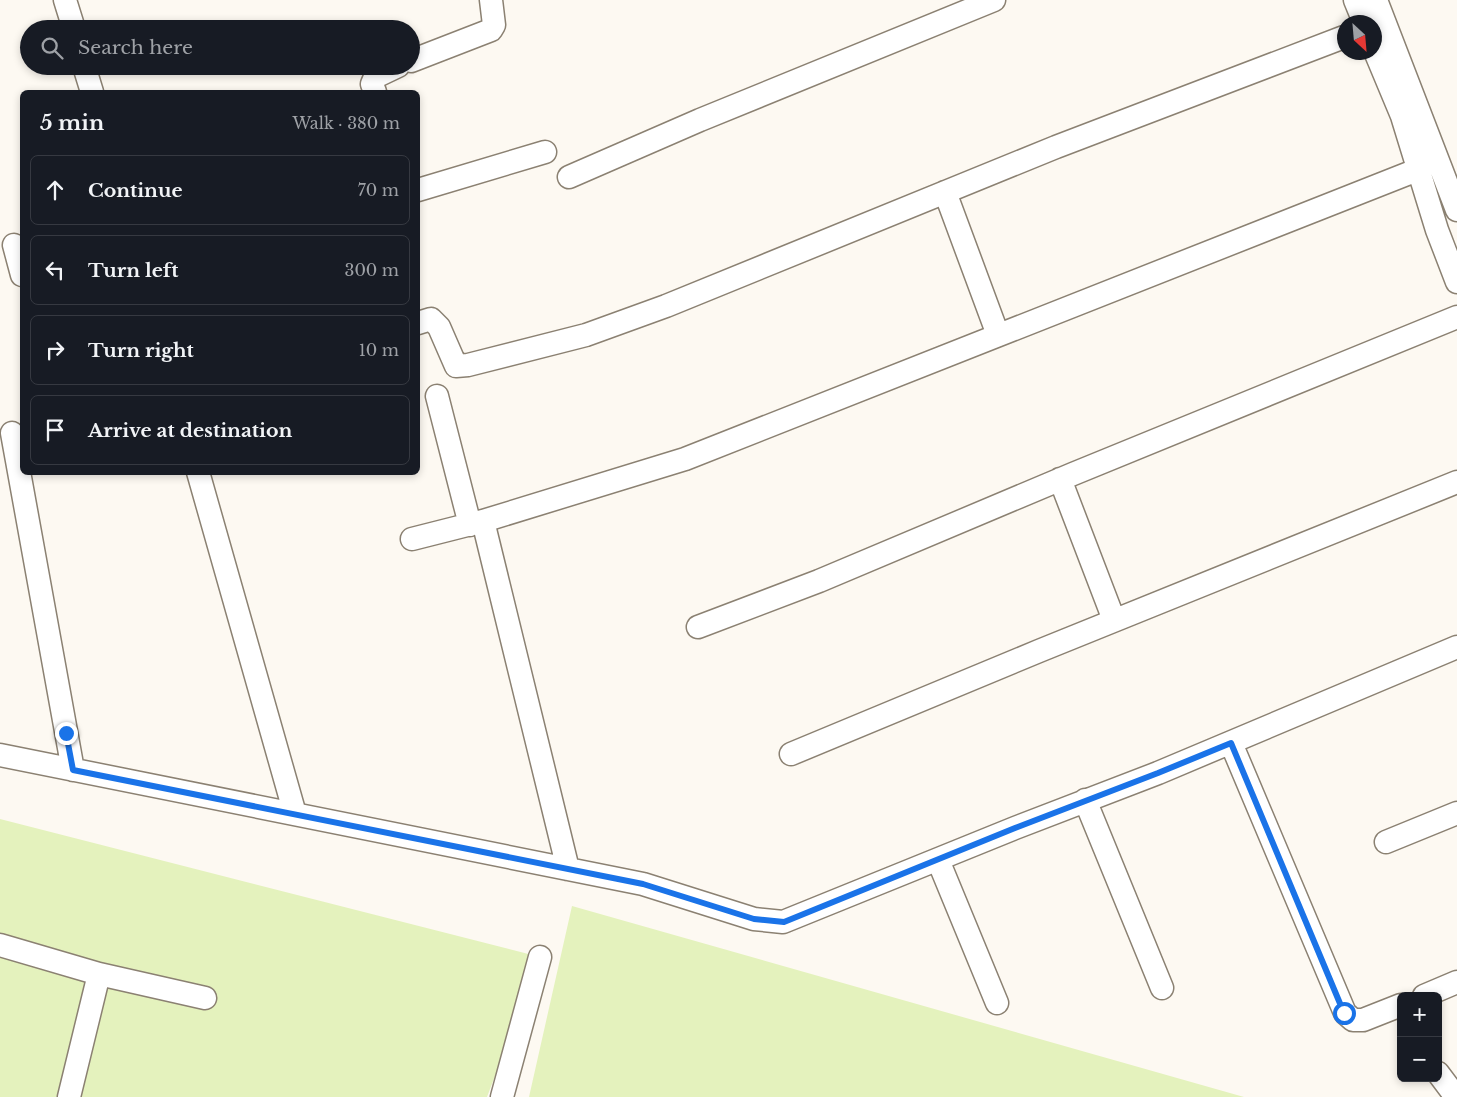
<!DOCTYPE html>
<meta charset="utf-8">
<style>
:root{--surface:#171b24;--page:#242831;--text:#f1f3f6;--muted:#9ea1a6;--line:#363941}
body{margin:0;font-family:"Libre Baskerville",serif;background:var(--page);color:var(--text)}
.controls{position:absolute;right:15px;bottom:15px;display:grid;overflow:hidden;border-radius:8px;box-shadow:0 2px 8px #0003}
.controls button{width:45px;height:45px;display:grid;place-items:center;padding:0;border:0;border-bottom:1px solid var(--line);background:var(--surface);color:var(--text);font:25px sans-serif}
.compass{position:absolute;left:1337px;top:15px;width:45px;height:45px;border-radius:50%;background:var(--surface);box-shadow:0 2px 8px #0003;rotate:154deg}
.stop{position:absolute;width:15px;height:15px;margin:-11px;border:4px solid #1a73e8;border-radius:50%;background:#fff}
.stop.end{background:#1a73e8;border-color:#fff;box-shadow:0 1px 5px #0008}
.list{margin:0;padding:0;list-style:none}
h2{display:flex;justify-content:space-between;align-items:center;height:65px;margin:0;padding:0 20px;font-size:21px}
h2 small{font-size:16px;font-weight:400;color:var(--muted)}
.list li{display:grid;grid-template-columns:32px 1fr auto;gap:15px;align-items:center;box-sizing:border-box;height:70px;margin:0 10px 10px;padding:0 10px;border:1px solid var(--line);border-radius:8px}
.list b{display:block;font-size:19px;white-space:nowrap}
.list em{font-size:16px;font-style:normal;color:var(--muted)}
.icon{flex:none;width:28px;height:28px;fill:none;stroke:currentColor;stroke-width:2;stroke-linecap:round;stroke-linejoin:round}
.map{position:relative;flex:none;width:1457px;height:1097px;overflow:hidden}
.search{position:absolute;background:var(--surface);box-shadow:0 2px 8px #0003;left:20px;top:20px;width:400px;height:55px;display:flex;align-items:center;gap:12px;box-sizing:border-box;padding:0 18px;border-radius:28px;color:var(--muted);font-size:19px}
.panel{position:absolute;background:var(--surface);box-shadow:0 2px 8px #0003;left:20px;top:90px;width:400px;height:385px;border-radius:8px}
.map>svg:first-child{display:block}
.green{fill:#e4f2bd}
.lines{fill:none;stroke-linecap:round;stroke-linejoin:round}
.street-casing{stroke:#8b8172;stroke-width:25}
.street{stroke:#fff;stroke-width:22}
.route{stroke:#1a73e8;stroke-width:6}
</style>
<div class="map">
<svg width="1457" height="1097" viewBox="0 0 1457 1097">
<rect width="100%" height="100%" fill="#fdf9f2"/>
<!-- green -->
<path class="green" d="M0 819 540 957 487 1097H0Z
M572 906 1244 1097H529Z"/>
<g class="lines">
<!-- street casing -->
<g class="street-casing">
<path id="street" d="M65 0 74 29
M1355 0 1364 22
M1376 0 1457 210
M1374 49 1402 116 1437 230 1457 282
M411 61 491 30 494 25 491 0
M84 66 92 92
M375 92 372 84 375 77 398 66
M569 177 700 120 994 0
M418 190 545 152
M945 192 998 335
M14 245 22 275
M418 323 431 319 439 327 456 366 468 365 586 335 666 306 1056 147 1344 37
M437 396 470 525
M12 433 73 770
M198 472 295 814
M1060 479 1114 620
M483 521 568 869
M412 539 483 521 685 459 1417 170
M698 627 819 581 1073 474 1457 317
M1231 743 1345 1013 1353 1020H1363L1401 1005
M791 754 1039 651 1457 482
M0 755 643 884 754 919 783 922 1015 828 1158 773 1457 647
M1085 800 1162 988
M1386 842 1457 813
M938 860 997 1003
M0 945 99 974 205 998
M1424 996 1457 982
M1438 1073 1456 1097
M69 1097 99 974
M502 1097 540 957"/>
</g>
<!-- street -->
<use href="#street" class="street"/>
</g>
<g class="lines">
<!-- route -->
<path class="route" d="M66 733 73 770 643 884 754 919 784 922 1015 828 1158 773 1231 743 1344 1013"/>
</g>
</svg>
<div class="controls">
<button>+</button>
<button>−</button>
</div>
<svg class="compass" viewBox="-18 -18 36 36"><path d="M0-13l5 13h-10z" fill="#e53935"/><path d="M0 13l5-13h-10z" fill="#9ea1a6"/></svg>
<div class="stop" style="left:1344px;top:1013px"></div>
<div class="stop end" style="left:66px;top:733px"></div>
<div class="search"><svg class="icon" aria-label="search" viewBox="0 0 24 24"><circle cx="10" cy="10" r="6"/><path d="M15 15l6 6"/></svg>Search here</div>
<section class="panel">
<h2>5 min<small>Walk · 380 m</small></h2>
<ul class="list">
<li><svg class="icon" aria-label="ahead" viewBox="0 0 24 24"><path d="M12 20V5M6 11l6-6 6 6"/></svg><div><b>Continue</b></div><em>70 m</em></li>
<li><svg class="icon" aria-label="left" viewBox="0 0 24 24"><path d="M17 20v-9H6M10 6l-5 5 5 5"/></svg><div><b>Turn left</b></div><em>300 m</em></li>
<li><svg class="icon" aria-label="right" viewBox="0 0 24 24"><path d="M7 20v-9h11M14 6l5 5-5 5"/></svg><div><b>Turn right</b></div><em>10 m</em></li>
<li><svg class="icon" aria-label="arrive" viewBox="0 0 24 24"><path d="M6 21V4h12l-3 4 3 4H6"/></svg><div><b>Arrive at destination</b></div></li>
</ul>
</section>
</div>
